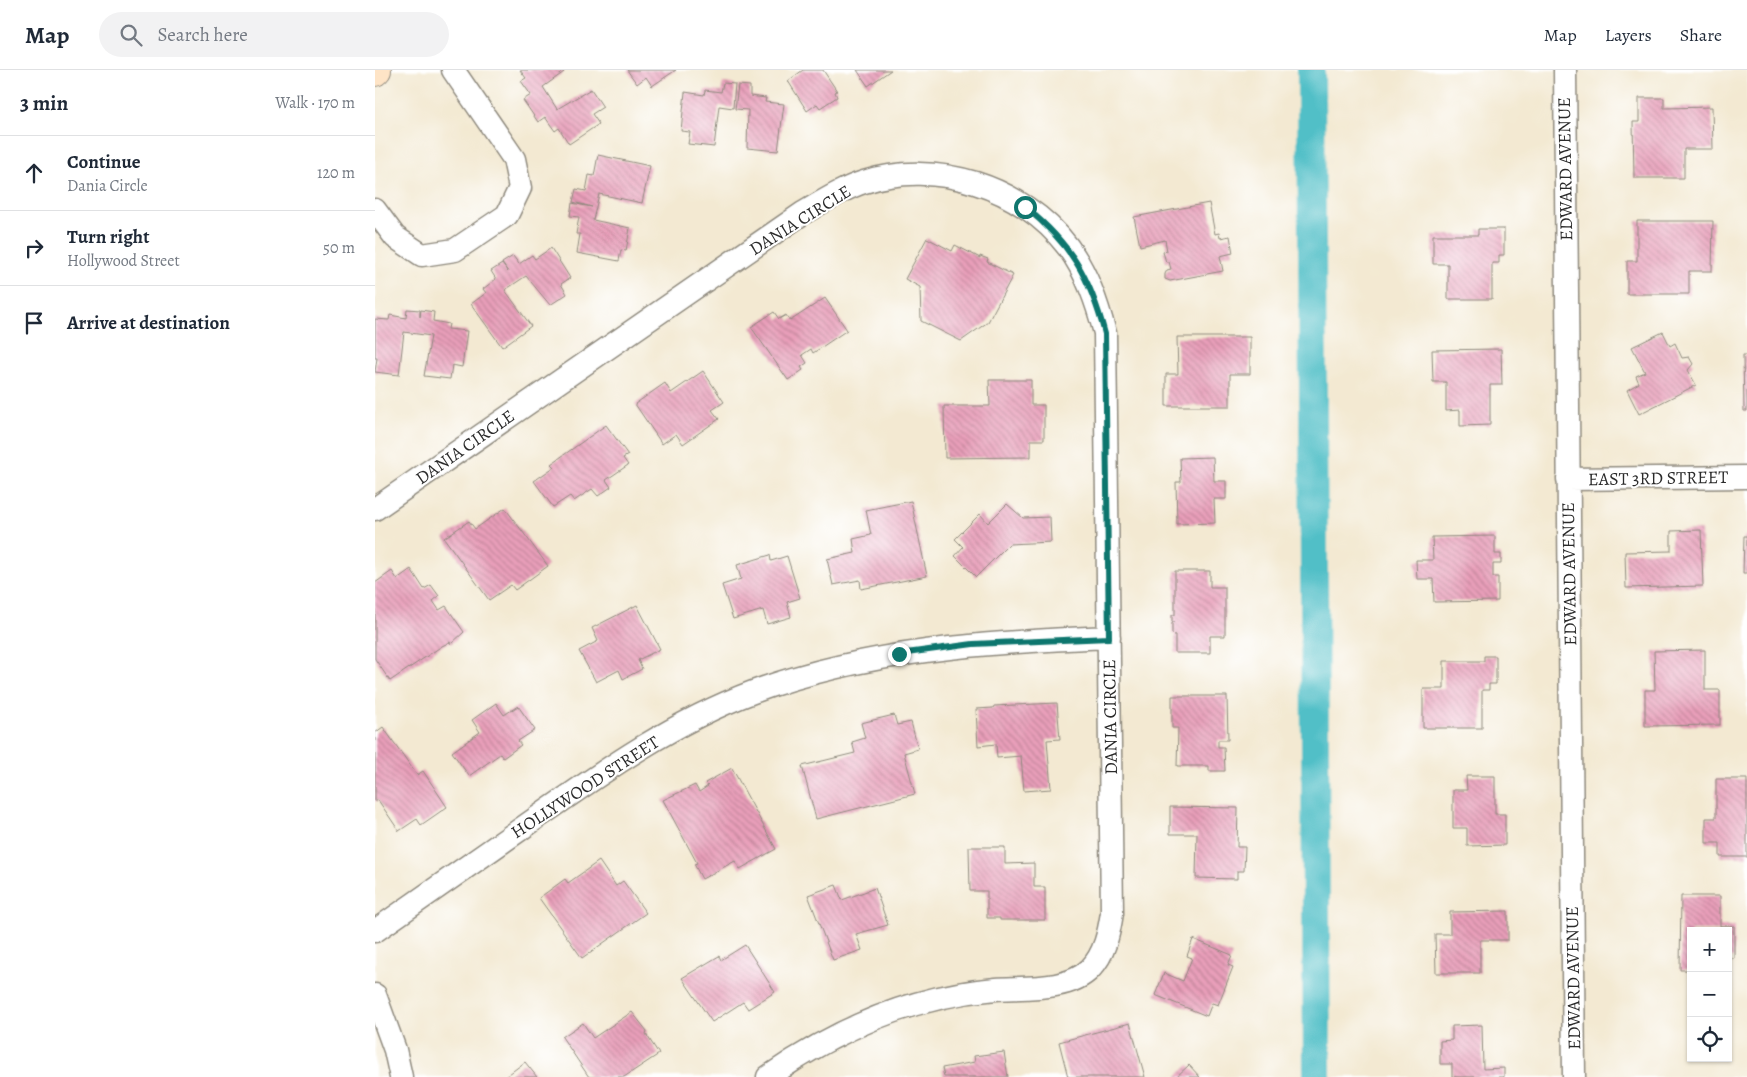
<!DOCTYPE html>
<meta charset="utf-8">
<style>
:root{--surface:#fff;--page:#f2f2f3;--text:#1f2937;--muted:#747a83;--line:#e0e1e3}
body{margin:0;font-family:Alegreya,serif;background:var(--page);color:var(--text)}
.controls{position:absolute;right:15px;bottom:15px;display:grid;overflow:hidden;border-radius:0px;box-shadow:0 1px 4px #0004}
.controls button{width:45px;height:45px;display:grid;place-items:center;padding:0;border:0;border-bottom:1px solid var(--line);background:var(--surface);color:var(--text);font:25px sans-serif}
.stop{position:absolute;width:15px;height:15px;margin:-11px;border:4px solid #0f766e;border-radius:50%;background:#fff}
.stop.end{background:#0f766e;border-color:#fff;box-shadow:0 1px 5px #0008}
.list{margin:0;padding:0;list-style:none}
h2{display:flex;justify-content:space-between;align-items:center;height:65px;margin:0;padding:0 20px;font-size:21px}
h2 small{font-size:16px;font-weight:400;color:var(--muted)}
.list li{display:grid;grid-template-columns:32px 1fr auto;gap:15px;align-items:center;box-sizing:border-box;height:75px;padding:0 20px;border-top:1px solid var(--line)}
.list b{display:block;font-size:19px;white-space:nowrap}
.list p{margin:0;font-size:16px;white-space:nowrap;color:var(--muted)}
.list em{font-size:16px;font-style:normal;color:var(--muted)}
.icon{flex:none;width:28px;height:28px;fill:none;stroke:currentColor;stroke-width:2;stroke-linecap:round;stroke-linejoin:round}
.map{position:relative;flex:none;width:1372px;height:1007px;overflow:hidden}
header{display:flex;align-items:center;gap:30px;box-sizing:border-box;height:70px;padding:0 25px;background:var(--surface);border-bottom:1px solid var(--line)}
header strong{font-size:24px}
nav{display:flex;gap:28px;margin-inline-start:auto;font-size:18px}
.search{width:350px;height:45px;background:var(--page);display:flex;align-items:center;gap:12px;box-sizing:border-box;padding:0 18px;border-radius:28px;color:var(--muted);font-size:19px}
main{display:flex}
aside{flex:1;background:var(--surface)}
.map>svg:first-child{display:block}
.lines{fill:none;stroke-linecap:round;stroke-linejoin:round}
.canal{stroke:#51bfc7;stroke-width:28}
.building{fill:url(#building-back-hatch)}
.minor-casing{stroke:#8f8a7e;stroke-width:25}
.secondary-casing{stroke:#8f8a7e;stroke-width:30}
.minor{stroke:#fff;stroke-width:22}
.secondary{stroke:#fee4c6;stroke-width:28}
.route{stroke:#0f766e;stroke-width:6}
.labels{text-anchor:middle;stroke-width:4;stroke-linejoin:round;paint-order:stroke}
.street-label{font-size:18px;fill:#2b2b2b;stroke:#fff}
</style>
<header>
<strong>Map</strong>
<div class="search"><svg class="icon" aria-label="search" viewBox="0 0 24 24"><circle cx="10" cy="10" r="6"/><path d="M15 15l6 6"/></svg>Search here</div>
<nav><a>Map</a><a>Layers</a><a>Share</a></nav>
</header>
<main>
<aside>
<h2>3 min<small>Walk · 170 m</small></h2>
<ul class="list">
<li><svg class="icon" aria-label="ahead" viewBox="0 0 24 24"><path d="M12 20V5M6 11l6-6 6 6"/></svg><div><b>Continue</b><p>Dania Circle</p></div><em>120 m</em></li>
<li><svg class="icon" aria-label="right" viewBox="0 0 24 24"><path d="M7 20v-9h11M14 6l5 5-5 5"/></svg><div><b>Turn right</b><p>Hollywood Street</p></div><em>50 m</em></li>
<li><svg class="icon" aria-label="arrive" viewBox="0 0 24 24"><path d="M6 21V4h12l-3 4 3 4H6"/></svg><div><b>Arrive at destination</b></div></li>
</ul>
</aside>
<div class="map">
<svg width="1372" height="1007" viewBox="0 0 1372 1007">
<defs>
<pattern id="building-back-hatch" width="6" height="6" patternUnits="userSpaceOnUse" patternTransform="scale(1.25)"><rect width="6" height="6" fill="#e99fba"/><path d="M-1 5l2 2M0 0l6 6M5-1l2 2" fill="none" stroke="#bd8297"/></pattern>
</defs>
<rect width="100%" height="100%" fill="#fff"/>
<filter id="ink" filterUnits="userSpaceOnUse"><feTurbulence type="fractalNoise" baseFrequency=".02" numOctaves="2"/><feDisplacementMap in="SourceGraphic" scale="10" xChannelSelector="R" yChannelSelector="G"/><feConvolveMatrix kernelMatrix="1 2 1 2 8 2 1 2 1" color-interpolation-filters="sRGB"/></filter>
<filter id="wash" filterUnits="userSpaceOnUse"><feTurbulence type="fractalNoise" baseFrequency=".0096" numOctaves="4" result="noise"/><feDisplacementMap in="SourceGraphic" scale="20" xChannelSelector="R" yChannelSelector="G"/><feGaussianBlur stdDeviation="1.12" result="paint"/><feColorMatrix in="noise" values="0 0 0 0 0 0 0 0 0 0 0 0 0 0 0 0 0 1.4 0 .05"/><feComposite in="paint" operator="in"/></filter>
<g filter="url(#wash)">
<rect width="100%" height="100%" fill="#f3e9d2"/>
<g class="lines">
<!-- canal -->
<path class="canal" d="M936 0 942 1007"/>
</g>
<g id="blocks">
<!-- building -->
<path class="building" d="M145 0H188L189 2 168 17 182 39 216 19 228 37 217 44 224 54 194 74 184 58 180 61 170 47 163 52 148 30 156 25 146 11 151 8Z
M252 0H301L277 16 271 7 262 14Z
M428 0H448L462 21 460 22 462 27 445 38 442 34 432 41 413 11Z
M482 0H516L493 16Z
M348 13 360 14 358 38 344 36 339 77 313 74 315 62 306 61 310 22 329 25 330 20 346 22Z
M363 15 375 16V26L391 28 390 32 409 34 403 81 372 78 373 40 360 39Z
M1264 28H1289V38L1337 37 1338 79H1309V108H1259L1258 52H1264Z
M223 85 275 96 267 133 224 124 218 150 255 158 251 181 246 180 244 191 202 183 205 164H201L204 147 195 146 197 133 217 137 198 132 201 119 211 121 214 105 219 106Z
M834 133 840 164 844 163 845 168 855 166 858 183 845 186 848 201 795 211 790 209V204L792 200 796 199 794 192H791L788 182 792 181 790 170 765 176 759 147Z
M1262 151H1338L1337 201H1314V224H1252V191H1262Z
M1103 159H1129V185H1124V193H1117V229H1073V194H1058V165H1103Z
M552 168 577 181 580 175 605 188V186L613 189 612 192 638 205 613 252 586 271 546 251 545 217 530 209Z
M176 178 195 208 186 214 192 224 175 235 151 206 130 220 156 256 127 277 96 234 111 223 108 219 121 209 116 201 127 194 133 202 127 193 138 186 144 194 157 185 160 189Z
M450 228 472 260 438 283 436 279 427 285 432 293 426 297 428 300 413 310 376 257 399 242 404 249 411 245 415 251Z
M32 239 45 240V247L46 240 59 242 58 251 74 254 73 259 92 261 87 297 77 295 75 309 49 306 56 266 29 262 24 305 0 302 2 288H0V249L14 250 15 245 31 248Z
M1288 262 1295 276 1300 273 1307 288 1314 287 1318 294 1313 300 1321 315 1264 344 1252 320 1264 313 1261 306 1270 302 1257 277Z
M802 267H875V304H855V336H791V304H803Z
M1126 279 1127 315H1115V355L1085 356V340L1071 341V312H1058L1057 280Z
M1368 285H1372V341H1369Z
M328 301 349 332 337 340 344 349 308 374 301 364 287 374 260 334 290 313 296 323Z
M614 310H656V335H669V370H656V387L570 388 569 336H615Z
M231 355 253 385 248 388 253 395 231 410 236 417 223 426 217 419 199 431 195 426 178 437 159 411 179 397 176 394Z
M838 387 839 411H851V429H839L840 453 802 454 801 412H806L805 388Z
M536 431 552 506 486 519 485 510 458 515 452 489 480 483 478 469 496 465 491 440Z
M632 434 648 448 675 447 676 472 634 474 601 507 580 486 588 477 580 469 605 444 613 453Z
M130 438 173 496 140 520 136 515 114 530 69 468 94 451 100 459Z
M1326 460 1328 516 1251 518 1250 482 1296 481V461Z
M1120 466V484H1126V494H1118V507H1123V531L1059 532 1058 509H1042L1041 490H1058L1057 467Z
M1369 466H1372V503H1368Z
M395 485 396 491 412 486 425 528 412 532 416 547 392 554 388 540 358 549 347 515 366 509 362 495Z
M36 499 49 519 56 515 64 526 58 531 64 540 71 536 89 562 76 574 75 572 67 576 15 611 0 589V513L17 501 22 509Z
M800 501H835V517H850V566H835V583H800V565L797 564V553L800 552H797V545H800Z
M262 535 285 579 263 590 267 599 248 609 244 600 221 612 204 581 223 571 217 558Z
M1330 580V620H1345V655L1270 656V620H1280L1279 581Z
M1109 586H1121V614H1114V620H1107V658H1048V619H1069V591H1109Z
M797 626H852L853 670H843V677H849L850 701H834V696H802L803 658H797Z
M121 633 129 645 143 636 160 660 143 671 146 675 128 688 125 684 94 706 77 682 105 662 97 650Z
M682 633 685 669 672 670 676 719 649 721 646 686 622 688 621 674 603 676 601 639 618 638 619 636Z
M519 645 522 655 536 652 543 679 529 683 540 724 441 749 427 696 480 683 477 672 490 668 486 653Z
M8 657 42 705 48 701 72 737 46 755 42 749 24 761 3 730 0 732V663Z
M357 698 401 779 365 799 360 791 327 809 319 794 322 793 288 730 320 715 324 722 333 716 330 713Z
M1091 706H1120V744H1130V775L1092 776V758H1078V720H1092Z
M1341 709H1372V787H1345V773H1331V748H1341Z
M795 737 863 738 862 777H870L869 801H862V809L821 808 822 764H795Z
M594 777H630V794L659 793V817H670V850H625V848H612V821H595Z
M224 791 241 816 248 811 271 843 207 888 164 828 190 809 193 813Z
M461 815 467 830 500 818 513 855 481 864 487 880 458 890 433 825Z
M1306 826H1345V856H1359V888H1353V861H1316V900H1305Z
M1133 841V870H1105V903H1061L1060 864H1075V842Z
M818 869 857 885 853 895 858 897 843 935 837 933 832 946 780 925 789 903 808 911 817 888 812 886Z
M370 875 400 922 373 939 368 932 337 952 307 908 344 886 346 890Z
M257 942 272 961 271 964 284 984 249 1007H214L187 967 208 953 218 968Z
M755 953 770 1007H693L684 972Z
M1107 955 1108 999 1129 998V1007H1077V994H1065V971L1077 970V956Z
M629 982 633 1007H569L567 998 600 992 599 986Z
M150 992 162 1007H130Z
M814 995 825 1007H801Z"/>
</g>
</g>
<g filter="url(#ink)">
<use href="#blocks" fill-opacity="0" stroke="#8f8a7e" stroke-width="1"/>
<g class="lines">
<!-- minor casing -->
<g class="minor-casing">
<path id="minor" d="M1190 0 1199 1007
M0 140 20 167 47 185 80 180 132 145 145 118 139 89 78 0
M1193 409 1372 407
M0 439 428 143C447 132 467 119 489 112 560 89 647 116 693 177 712 203 722 233 730 263L737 843C734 862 730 884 715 899 694 921 649 917 621 919 536 926 462 959 393 1007
M0 861C54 823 109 785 163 747 230 700 300 651 378 622 492 580 613 572 734 567
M0 925 20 980 26 1007"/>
</g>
<!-- secondary casing -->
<g class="secondary-casing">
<path id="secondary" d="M0 2 2 0"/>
</g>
<!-- minor -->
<use href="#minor" class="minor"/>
<!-- secondary -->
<use href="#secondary" class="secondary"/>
</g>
</g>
<g class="lines" filter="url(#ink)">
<!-- route -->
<path class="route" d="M524 584 598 574 734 568 730 264C715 207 696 174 650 137"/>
</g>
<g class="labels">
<!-- street labels -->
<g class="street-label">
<text transform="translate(1190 99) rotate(-91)" y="6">EDWARD AVENUE</text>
<text transform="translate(425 150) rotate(-32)" y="6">DANIA CIRCLE</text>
<text transform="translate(90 377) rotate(-35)" y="6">DANIA CIRCLE</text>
<text transform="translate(1283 408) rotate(-1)" y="6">EAST 3RD STREET</text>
<text transform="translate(1194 504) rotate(-91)" y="6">EDWARD AVENUE</text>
<text transform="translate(735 647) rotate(-91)" y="6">DANIA CIRCLE</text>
<text transform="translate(210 717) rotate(-33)" y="6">HOLLYWOOD STREET</text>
<text transform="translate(1198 908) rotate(-91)" y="6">EDWARD AVENUE</text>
</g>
</g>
</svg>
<div class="controls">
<button>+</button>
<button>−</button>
<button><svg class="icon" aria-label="locate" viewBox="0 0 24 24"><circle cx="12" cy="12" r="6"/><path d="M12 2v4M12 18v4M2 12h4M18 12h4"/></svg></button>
</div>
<div class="stop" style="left:650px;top:137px"></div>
<div class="stop end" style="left:524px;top:584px"></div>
</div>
</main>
